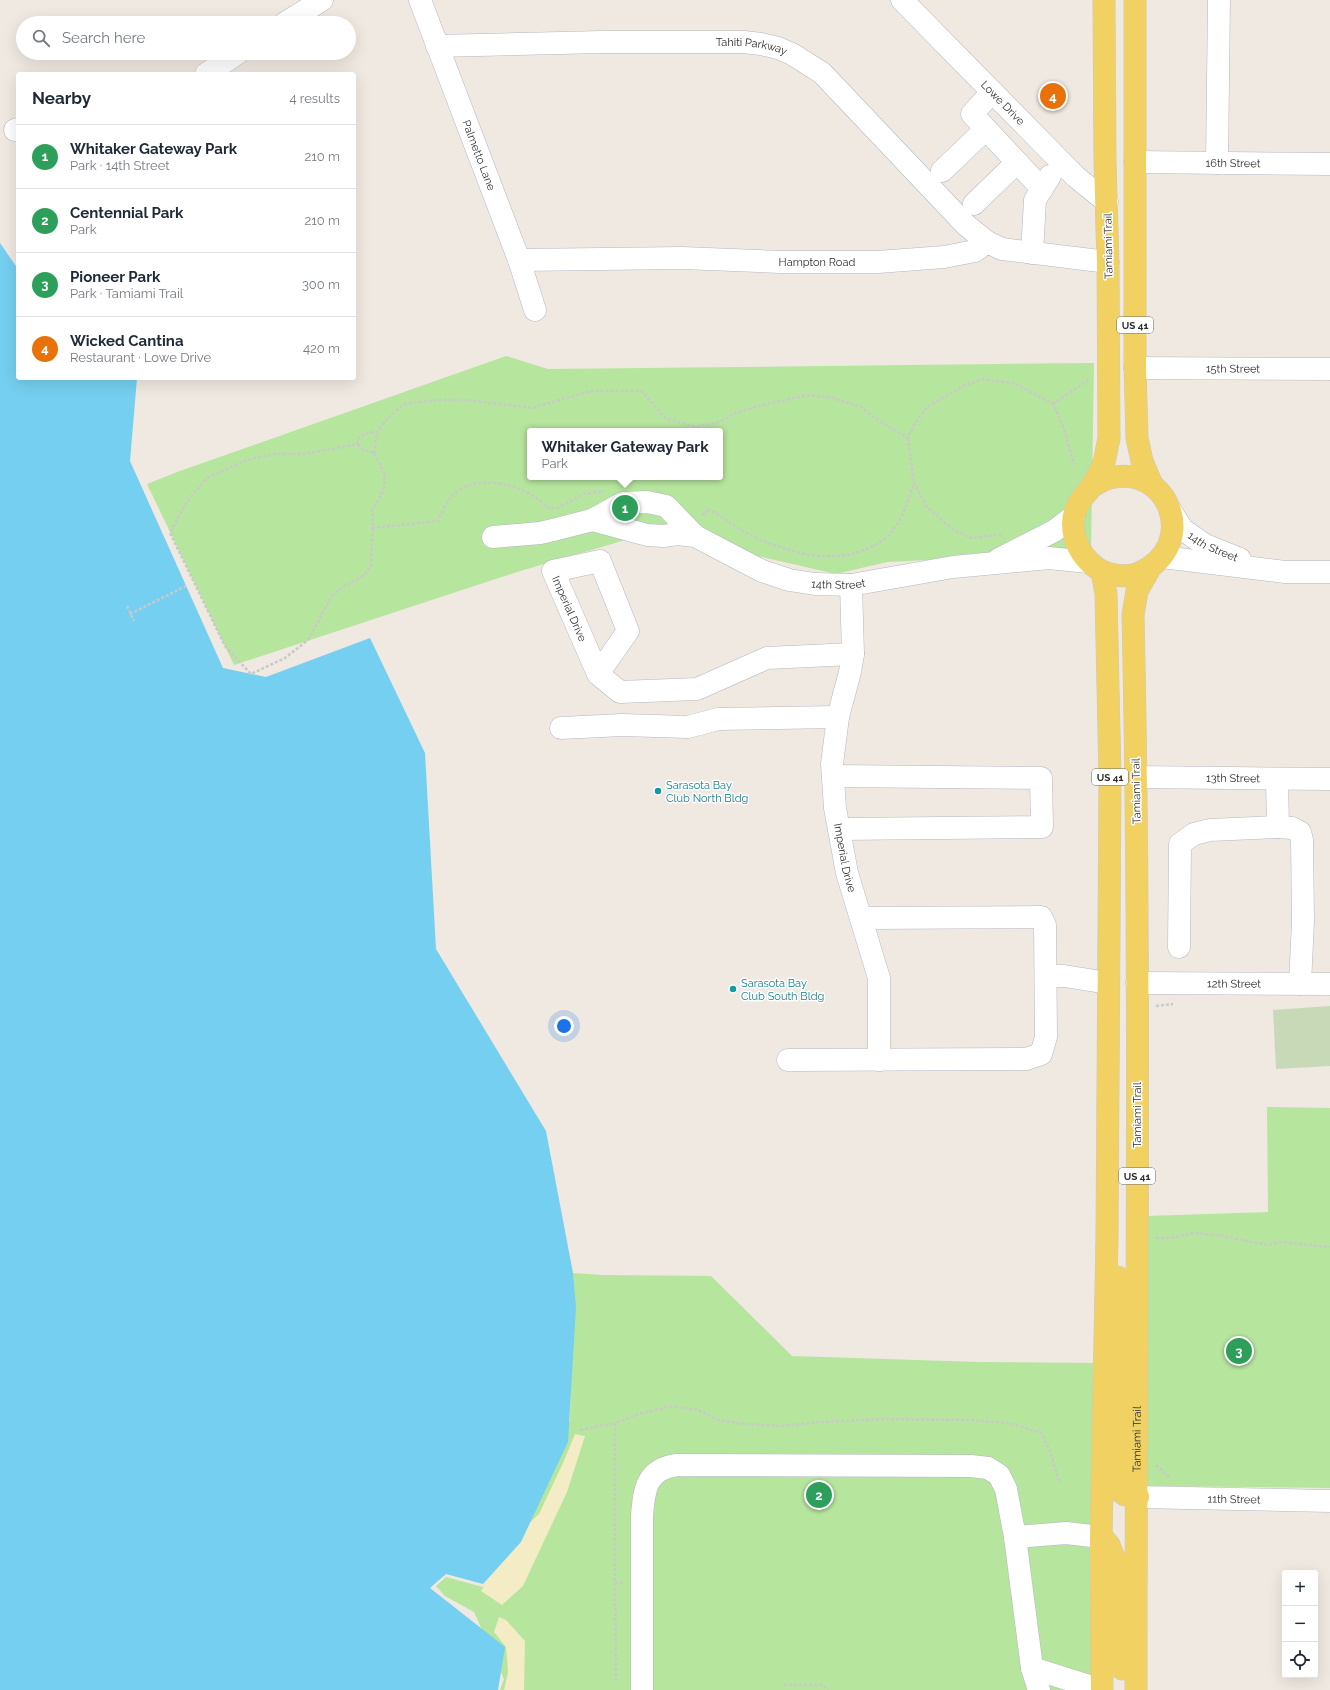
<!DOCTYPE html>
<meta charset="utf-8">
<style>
:root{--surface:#fff;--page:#f6f6f7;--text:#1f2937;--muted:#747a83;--line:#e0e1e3;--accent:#ea580c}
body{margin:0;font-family:Raleway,sans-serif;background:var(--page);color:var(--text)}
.controls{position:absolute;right:12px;bottom:12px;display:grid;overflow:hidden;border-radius:4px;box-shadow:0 4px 16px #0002}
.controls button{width:36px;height:36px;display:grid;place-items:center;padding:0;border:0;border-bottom:1px solid var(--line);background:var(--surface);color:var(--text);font:20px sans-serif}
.you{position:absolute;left:564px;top:1026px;width:14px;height:14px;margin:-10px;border:3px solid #fff;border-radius:50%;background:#1a73e8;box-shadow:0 0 0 6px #1a73e833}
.badge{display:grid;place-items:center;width:26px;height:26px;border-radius:50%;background:var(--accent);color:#fff;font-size:13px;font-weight:700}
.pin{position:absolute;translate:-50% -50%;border:2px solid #fff;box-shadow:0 1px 4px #0006}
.popup{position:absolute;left:527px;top:428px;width:196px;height:52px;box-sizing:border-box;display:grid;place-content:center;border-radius:4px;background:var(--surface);filter:drop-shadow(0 1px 3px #0005);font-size:13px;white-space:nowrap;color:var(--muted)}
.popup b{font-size:15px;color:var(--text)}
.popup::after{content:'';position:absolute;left:50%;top:100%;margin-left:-8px;border:8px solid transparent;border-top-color:var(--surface)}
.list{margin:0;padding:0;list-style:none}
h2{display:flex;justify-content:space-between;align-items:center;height:52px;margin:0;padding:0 16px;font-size:17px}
h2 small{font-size:13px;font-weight:400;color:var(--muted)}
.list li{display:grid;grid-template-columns:26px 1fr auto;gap:12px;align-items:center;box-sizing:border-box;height:64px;padding:0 16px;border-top:1px solid var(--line)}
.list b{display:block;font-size:15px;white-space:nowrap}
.list p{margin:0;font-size:13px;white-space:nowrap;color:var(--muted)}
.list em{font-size:13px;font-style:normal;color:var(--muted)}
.icon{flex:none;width:22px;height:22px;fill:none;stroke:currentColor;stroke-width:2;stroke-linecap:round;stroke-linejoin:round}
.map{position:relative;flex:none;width:1330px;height:1690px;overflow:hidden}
.search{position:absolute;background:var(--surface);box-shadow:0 4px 16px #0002;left:16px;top:16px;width:340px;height:44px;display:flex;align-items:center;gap:10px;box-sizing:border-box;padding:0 14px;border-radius:22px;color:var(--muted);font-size:15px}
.panel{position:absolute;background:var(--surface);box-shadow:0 4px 16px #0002;left:16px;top:72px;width:340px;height:308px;border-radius:4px}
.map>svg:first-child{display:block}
.green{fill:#b6e59e;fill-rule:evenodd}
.sand{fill:#f3ecc5}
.cemetery{fill:#c8d9b8}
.water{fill:#75cff0}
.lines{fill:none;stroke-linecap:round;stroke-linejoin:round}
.minor-casing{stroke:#b4b7c1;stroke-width:23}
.major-casing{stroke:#c9c9c9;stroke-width:23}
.path{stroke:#c9c9c9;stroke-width:2.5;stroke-dasharray:3 2;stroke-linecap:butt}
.minor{stroke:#fff;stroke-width:22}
.major{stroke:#f2d163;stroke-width:22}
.culture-dot{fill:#0f9aa8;stroke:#fff;stroke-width:1.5}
.labels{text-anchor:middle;stroke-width:3;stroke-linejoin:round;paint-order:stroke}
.shield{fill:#fff;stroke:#6d6d6d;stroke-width:1}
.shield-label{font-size:10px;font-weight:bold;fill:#2e2e2e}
.street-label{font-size:11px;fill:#2e2e2e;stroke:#fff}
.culture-label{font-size:11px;fill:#0d838f;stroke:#fff;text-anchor:start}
</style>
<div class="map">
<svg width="1330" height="1690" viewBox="0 0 1330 1690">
<rect width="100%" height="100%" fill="#efe9e1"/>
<!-- green -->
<path class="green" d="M506 356 548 369 1094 363 1091 552 887 562 836 574 652 532 517 572 234 665 147 484 180 471ZM530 431H720V477H530Z
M1267 1107 1330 1108V1488L1148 1486 1147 1216 1268 1212Z
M573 1273 603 1275 711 1276 792 1356 978 1362 1099 1363 1093 1690H500L504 1679 474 1612 445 1596 436 1586 446 1577 483 1587 497 1578 570 1420Z"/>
<!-- sand -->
<path class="sand" d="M575 1434 585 1436 567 1492 523 1586 502 1605 481 1591 524 1528 539 1514 563 1463Z
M499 1617 506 1620 525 1641 524 1690H504L508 1672 506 1647 494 1632Z"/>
<!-- cemetery -->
<path class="cemetery" d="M1330 1006V1066L1276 1069 1273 1010Z"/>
<!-- water -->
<path class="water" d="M0 243 18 269V378H137L130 461 223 668 266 677 370 638 425 753 436 949 546 1131 573 1273 576 1307 568 1442 521 1542 483 1584 446 1574 430 1588 505 1647 498 1690H0Z"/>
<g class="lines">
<!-- minor casing -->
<g class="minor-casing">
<g id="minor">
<path id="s1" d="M420 0 519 260 535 310"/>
<path id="s2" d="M902 0 1076 177 1107 202"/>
<path d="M285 23 322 0"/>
<path id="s3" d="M437 46 602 42H744L761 44 778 48 792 54 822 73 966 225 987 242"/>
<path d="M206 74 238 53"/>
<path d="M986 129 972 114 992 92"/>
<path d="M15 130 18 129"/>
<path id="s4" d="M1135 162 1330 164"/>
<path d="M1217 163 1219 0"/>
<path d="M942 171 986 129 1042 189"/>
<path d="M974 204 1017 162"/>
<path d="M1032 253 1035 200 1050 176"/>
<path id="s5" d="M519 260 683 258 780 262H878L944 257 975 251 987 242 1002 249 1108 262"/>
<path id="s6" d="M1135 368 1330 369"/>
<path id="s7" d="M1171 511 1182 529 1205 545 1240 559"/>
<path id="s8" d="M592 520 647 535 663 536 678 534 695 536 762 571 789 580 815 584 851 585 953 567 1049 558 1088 562"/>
<path d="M493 537 540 533 553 530 592 520 623 503 647 502 666 506 695 536"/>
<path d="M1162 557 1285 572H1330"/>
<path d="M999 559 1054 531 1074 516"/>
<path id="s9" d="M851 585 853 654 850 672 838 717 832 764 835 808 847 873 879 978V1060"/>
<path id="s10" d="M598 674 628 631 600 561 553 571 598 674 620 692 697 689 767 658 853 654"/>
<path d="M561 728 622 725 688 727 718 719 838 717"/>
<path d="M833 776 1041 778 1042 827 839 829"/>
<path id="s11" d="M1136 777 1330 779"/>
<path d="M1278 827 1292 828 1300 832 1302 840 1303 921 1300 984"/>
<path d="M1179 947 1180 844 1194 834 1210 830 1278 827 1277 779"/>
<path d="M1046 976H1064L1108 983"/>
<path id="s12" d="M1137 983 1330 984"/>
<path d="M788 1060 1026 1059 1041 1054 1046 1037 1045 925 1041 917 861 918"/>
<path id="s13" d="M1138 1497 1330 1501"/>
<path d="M1015 1537 1066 1533 1101 1537"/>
<path d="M1032 1668 1086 1685 1096 1690"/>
<path d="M642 1690V1516C644 1490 646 1469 677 1465L971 1466 988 1468 999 1475 1006 1489 1015 1537 1032 1668 1039 1690"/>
</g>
</g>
<!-- major casing -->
<g class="major-casing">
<g id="major">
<path d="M1135 0V368L1137 438 1142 461 1152 485"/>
<path d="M1090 488C1095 485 1100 481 1106 479 1169 460 1201 546 1139 573 1127 578 1109 576 1098 569 1076 554 1065 525 1080 501 1083 496 1087 493 1090 489 1095 481 1101 471 1104 462 1106 455 1107 446 1109 439L1108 262 1105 162 1104 0"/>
<path d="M1118 1277 1121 1290 1120 1487 1121 1492 1125 1495 1138 1497"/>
<path d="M1103 1538 1109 1545 1119 1570 1122 1669"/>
<path d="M1102 1690 1101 1537 1107 1239 1110 778 1106 594 1102 571"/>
<path id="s14" d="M1136 1690C1136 1332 1141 973 1133 615L1137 591 1150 568"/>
</g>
</g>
<!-- path -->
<path class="path" d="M1053 404 1088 380
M908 438 914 483
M358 444 363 450 374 453C389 478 388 486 372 510L373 515 371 566C361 583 344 582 332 596L308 640 285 658 251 674 225 646 170 533 186 503 207 478 247 460 275 454H302Z
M358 444 357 440C363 433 369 432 377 432
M374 453 377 432 388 418 404 404 438 400H467L532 408 591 391H642L665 418 696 427 719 422 738 412 766 404 808 395 833 398 861 407 875 418 908 438 914 425 927 407 963 386 983 379 1016 384 1053 404 1064 428 1074 465
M702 514 705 515 707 509C724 516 738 530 754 537 789 552 829 565 866 549 874 546 883 541 889 535 902 521 908 501 914 483L927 507 952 529 971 538 1004 534
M372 528 438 521C442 513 446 501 453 495 478 471 527 485 548 508H557L584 494 604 491
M127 606 134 621
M130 614 186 586
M1156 1006 1173 1004
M1156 1238H1170L1193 1233 1218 1235 1267 1245 1281 1242 1330 1247
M580 1430 615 1423
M1156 1465 1170 1478
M623 1582 615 1583V1423L642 1413 672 1406 698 1410 718 1420 745 1424 782 1426 822 1422 879 1419 972 1420 1013 1424 1041 1433 1050 1451 1060 1484
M615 1583 616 1682
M784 1685H821L824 1686 828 1690"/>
<!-- minor -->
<use href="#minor" class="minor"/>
<!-- major -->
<use href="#major" class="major"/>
</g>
<!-- markers -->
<g class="culture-dot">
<circle cx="658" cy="791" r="4"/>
<circle cx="733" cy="989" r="4"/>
</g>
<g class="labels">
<!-- shield labels -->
<g class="shield">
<rect x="1117" y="317" width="36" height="16" rx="3"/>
<rect x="1092" y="769" width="36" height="16" rx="3"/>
<rect x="1119" y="1168" width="36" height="16" rx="3"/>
</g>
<g class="shield-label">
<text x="1135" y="329">US 41</text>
<text x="1110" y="781">US 41</text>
<text x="1137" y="1180">US 41</text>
</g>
<!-- street labels -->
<g class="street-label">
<text dy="4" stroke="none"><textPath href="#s3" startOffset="315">Tahiti Parkway</textPath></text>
<text dy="4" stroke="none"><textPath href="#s2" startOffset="144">Lowe Drive</textPath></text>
<text dy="4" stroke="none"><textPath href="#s1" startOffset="166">Palmetto Lane</textPath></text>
<text dy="4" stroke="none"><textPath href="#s4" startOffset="98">16th Street</textPath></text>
<text transform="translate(1108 246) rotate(-91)" y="4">Tamiami Trail</text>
<text dy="4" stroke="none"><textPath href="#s5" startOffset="298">Hampton Road</textPath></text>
<text dy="4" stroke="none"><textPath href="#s6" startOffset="98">15th Street</textPath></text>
<text dy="4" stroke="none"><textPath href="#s7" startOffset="57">14th Street</textPath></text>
<text dy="4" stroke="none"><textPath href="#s8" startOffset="259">14th Street</textPath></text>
<text dy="4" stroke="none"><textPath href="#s10" startOffset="217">Imperial Drive</textPath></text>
<text dy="4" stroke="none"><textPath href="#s11" startOffset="97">13th Street</textPath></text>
<text transform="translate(1136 791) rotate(-91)" y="4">Tamiami Trail</text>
<text dy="4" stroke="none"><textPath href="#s9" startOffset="276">Imperial Drive</textPath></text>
<text dy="4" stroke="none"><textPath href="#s12" startOffset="97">12th Street</textPath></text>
<text transform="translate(1137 1115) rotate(-90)" y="4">Tamiami Trail</text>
<text dy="4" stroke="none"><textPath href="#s14" startOffset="251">Tamiami Trail</textPath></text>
<text dy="4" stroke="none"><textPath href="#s13" startOffset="96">11th Street</textPath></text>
</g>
<!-- culture labels -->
<g class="culture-label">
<text x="666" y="789">Sarasota Bay<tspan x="666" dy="13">Club North Bldg</tspan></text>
<text x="741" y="987">Sarasota Bay<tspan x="741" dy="13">Club South Bldg</tspan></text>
</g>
</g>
</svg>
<div class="controls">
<button>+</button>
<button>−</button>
<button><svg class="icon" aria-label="locate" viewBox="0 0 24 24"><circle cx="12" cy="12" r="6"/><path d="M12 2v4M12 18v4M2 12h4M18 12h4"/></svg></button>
</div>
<div class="you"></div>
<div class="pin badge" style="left:625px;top:508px;background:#2e9e5b">1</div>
<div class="popup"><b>Whitaker Gateway Park</b>Park</div>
<div class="pin badge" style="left:819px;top:1495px;background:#2e9e5b">2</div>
<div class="pin badge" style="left:1239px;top:1351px;background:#2e9e5b">3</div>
<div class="pin badge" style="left:1053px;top:96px;background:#e8710a">4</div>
<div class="search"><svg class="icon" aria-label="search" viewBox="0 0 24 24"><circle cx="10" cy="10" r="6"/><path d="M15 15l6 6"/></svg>Search here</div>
<section class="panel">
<h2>Nearby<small>4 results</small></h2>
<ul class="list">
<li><span class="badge" style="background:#2e9e5b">1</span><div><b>Whitaker Gateway Park</b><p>Park · 14th Street</p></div><em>210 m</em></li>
<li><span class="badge" style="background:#2e9e5b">2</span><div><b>Centennial Park</b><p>Park</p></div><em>210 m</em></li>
<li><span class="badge" style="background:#2e9e5b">3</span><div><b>Pioneer Park</b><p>Park · Tamiami Trail</p></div><em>300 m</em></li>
<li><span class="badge" style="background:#e8710a">4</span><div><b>Wicked Cantina</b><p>Restaurant · Lowe Drive</p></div><em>420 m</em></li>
</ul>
</section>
</div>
